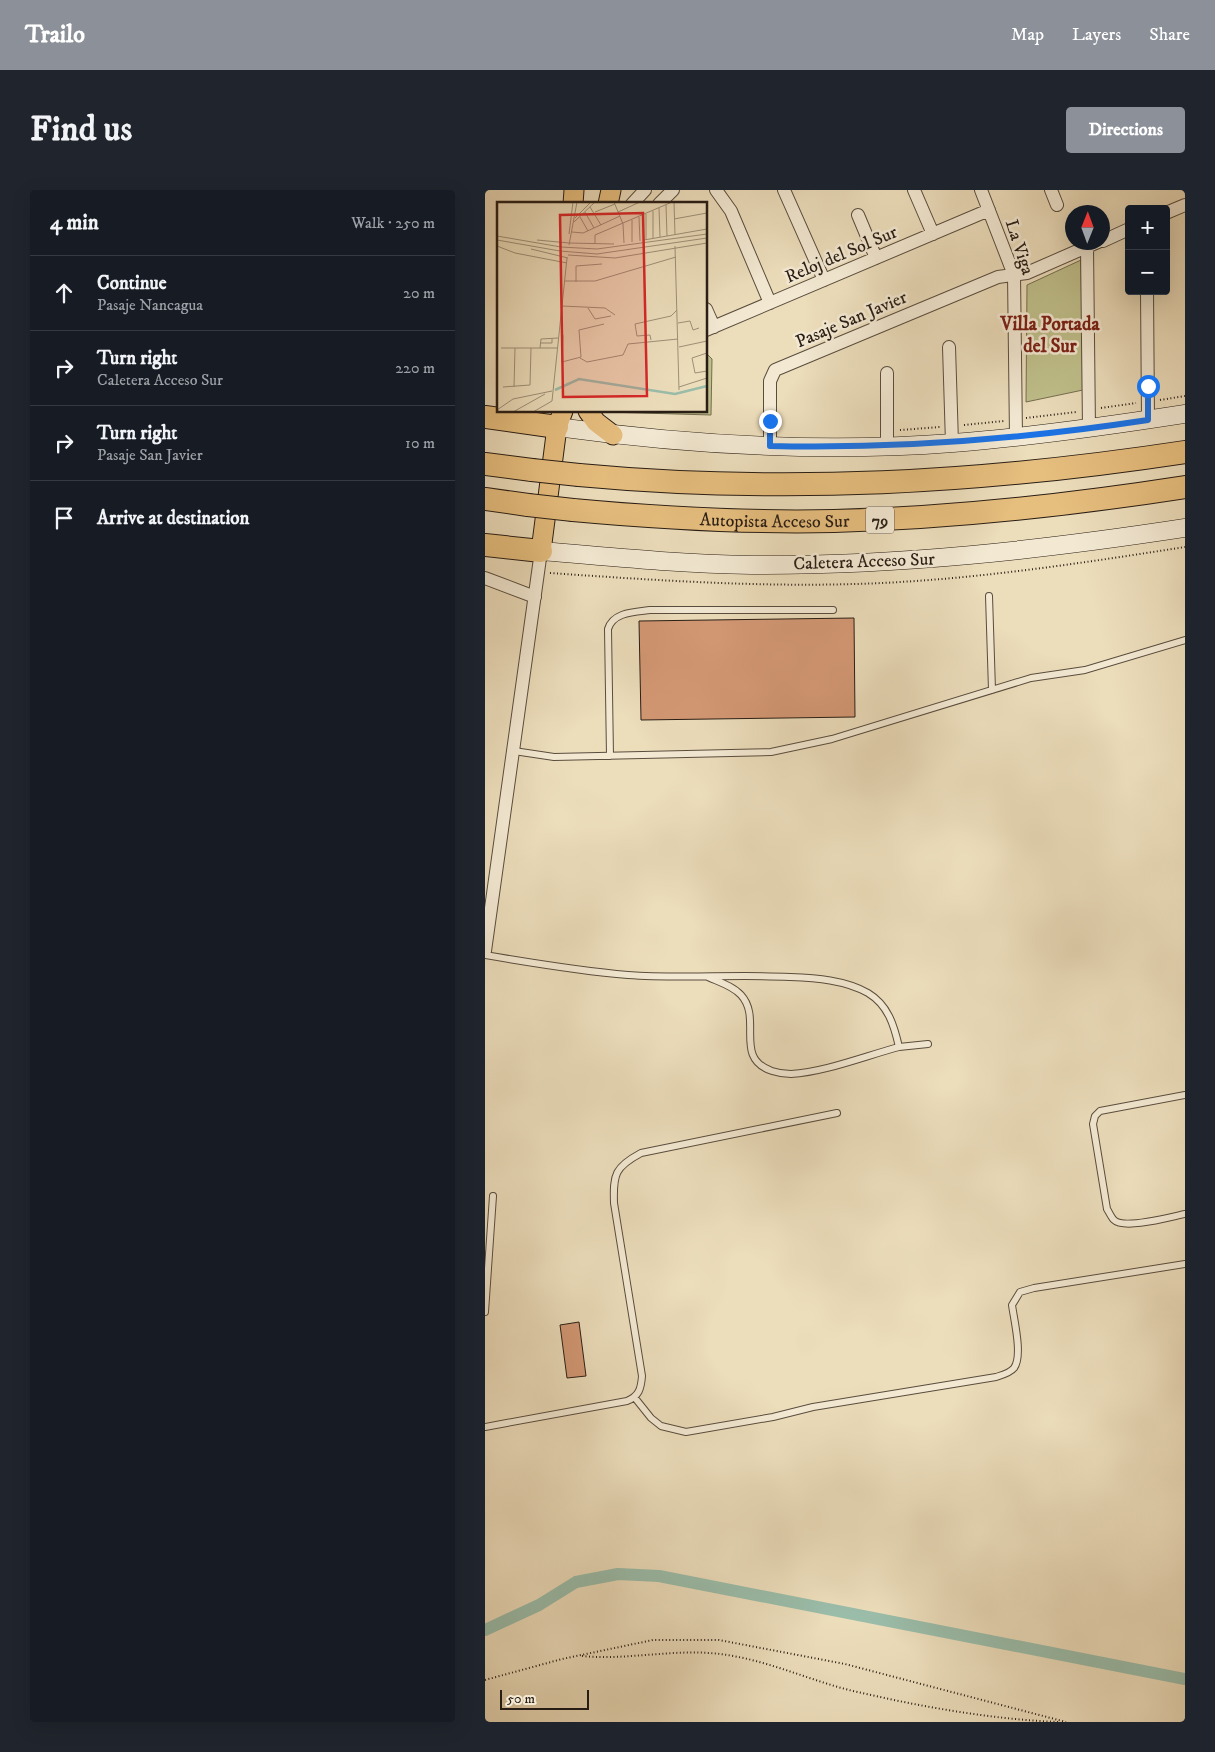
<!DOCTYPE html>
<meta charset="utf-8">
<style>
:root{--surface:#171b24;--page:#20242c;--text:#f1f3f6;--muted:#9ea1a6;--line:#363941;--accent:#8c9099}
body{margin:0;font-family:"IM FELL DW Pica",serif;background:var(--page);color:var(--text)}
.controls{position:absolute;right:15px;top:15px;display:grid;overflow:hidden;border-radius:5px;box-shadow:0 5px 20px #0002}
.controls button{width:45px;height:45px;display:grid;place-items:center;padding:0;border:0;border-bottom:1px solid var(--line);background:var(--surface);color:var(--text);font:25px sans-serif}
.compass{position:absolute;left:580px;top:15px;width:45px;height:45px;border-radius:50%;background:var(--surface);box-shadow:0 5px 20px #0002;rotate:1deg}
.scale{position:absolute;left:15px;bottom:12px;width:89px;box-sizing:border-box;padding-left:5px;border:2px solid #281d15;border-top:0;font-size:14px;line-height:18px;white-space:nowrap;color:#281d15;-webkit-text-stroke:4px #f3e9d3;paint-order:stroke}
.stop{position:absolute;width:15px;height:15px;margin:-11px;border:4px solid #1a73e8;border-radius:50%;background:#fff}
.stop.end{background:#1a73e8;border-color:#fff;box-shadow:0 1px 5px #0008}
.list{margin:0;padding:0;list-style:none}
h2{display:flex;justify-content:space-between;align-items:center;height:65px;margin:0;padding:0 20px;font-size:21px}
h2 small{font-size:16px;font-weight:400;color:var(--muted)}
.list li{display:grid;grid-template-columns:32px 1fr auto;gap:15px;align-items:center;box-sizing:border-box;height:75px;padding:0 20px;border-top:1px solid var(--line)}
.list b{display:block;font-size:19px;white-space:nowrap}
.list p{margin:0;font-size:16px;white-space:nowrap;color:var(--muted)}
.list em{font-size:16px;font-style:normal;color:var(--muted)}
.icon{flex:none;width:28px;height:28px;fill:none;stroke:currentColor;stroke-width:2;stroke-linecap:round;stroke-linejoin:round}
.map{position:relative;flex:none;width:700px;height:1532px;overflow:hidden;border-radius:5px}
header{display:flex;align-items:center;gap:30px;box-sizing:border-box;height:70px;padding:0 25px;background:var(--accent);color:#fff}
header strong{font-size:24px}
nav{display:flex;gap:28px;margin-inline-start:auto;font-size:18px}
.intro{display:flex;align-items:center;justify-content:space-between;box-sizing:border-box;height:120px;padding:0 30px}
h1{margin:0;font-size:35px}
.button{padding:12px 22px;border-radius:5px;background:var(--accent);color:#fff;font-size:18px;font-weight:700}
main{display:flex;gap:30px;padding:0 30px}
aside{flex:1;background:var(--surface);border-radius:5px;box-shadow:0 5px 20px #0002}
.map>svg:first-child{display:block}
.green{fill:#bfbf8b;stroke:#746e50}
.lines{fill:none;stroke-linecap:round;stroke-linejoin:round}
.canal{stroke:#9abdaa;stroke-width:12}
.building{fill:#d39874;stroke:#281d15}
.lane-casing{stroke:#594d3e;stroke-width:8}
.street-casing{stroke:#594d3e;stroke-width:14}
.secondary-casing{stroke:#281d15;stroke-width:19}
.primary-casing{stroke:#281d15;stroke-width:21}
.highway-casing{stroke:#281d15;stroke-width:24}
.path{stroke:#281d15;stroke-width:2;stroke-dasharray:1 2.5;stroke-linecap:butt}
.lane{stroke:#f3e9d3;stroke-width:6}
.street{stroke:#f3e9d3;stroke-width:12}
.secondary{stroke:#f3e9d3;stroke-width:18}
.primary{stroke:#e6be7e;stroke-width:19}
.highway{stroke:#e6be7e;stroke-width:22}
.highway-bridge-casing{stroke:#281d15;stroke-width:24;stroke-linecap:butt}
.highway-bridge{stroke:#e6be7e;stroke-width:22}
.route{stroke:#1a73e8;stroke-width:6}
.labels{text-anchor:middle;stroke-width:5;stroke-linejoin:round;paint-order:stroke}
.shield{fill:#f3e9d3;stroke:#655a4e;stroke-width:1}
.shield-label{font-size:16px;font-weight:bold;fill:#281d15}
.street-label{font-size:18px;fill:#281d15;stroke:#f3e9d3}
.neighbourhood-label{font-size:19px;font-weight:bold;fill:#7a1f14;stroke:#f3e9d3}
.inset-river{fill:none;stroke:#9abdaa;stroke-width:2.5}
.inset-road{fill:none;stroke:#9e9079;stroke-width:1}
.view{fill:#d62828;fill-opacity:0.15;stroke:#d62828;stroke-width:2.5}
.inset-edge{fill:none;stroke:#281d15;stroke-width:2.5}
</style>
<header>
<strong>Trailo</strong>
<nav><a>Map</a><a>Layers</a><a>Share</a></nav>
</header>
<div class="intro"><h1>Find us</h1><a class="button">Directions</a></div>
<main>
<aside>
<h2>4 min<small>Walk · 250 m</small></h2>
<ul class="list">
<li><svg class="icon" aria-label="ahead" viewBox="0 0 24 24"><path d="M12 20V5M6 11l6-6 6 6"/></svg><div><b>Continue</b><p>Pasaje Nancagua</p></div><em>20 m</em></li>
<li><svg class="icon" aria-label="right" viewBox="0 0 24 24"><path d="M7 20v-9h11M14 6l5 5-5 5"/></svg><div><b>Turn right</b><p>Caletera Acceso Sur</p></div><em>220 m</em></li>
<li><svg class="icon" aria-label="right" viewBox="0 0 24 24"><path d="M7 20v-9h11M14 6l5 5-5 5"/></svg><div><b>Turn right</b><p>Pasaje San Javier</p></div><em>10 m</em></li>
<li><svg class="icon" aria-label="arrive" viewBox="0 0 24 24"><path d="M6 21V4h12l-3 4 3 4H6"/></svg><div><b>Arrive at destination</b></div></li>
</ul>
</aside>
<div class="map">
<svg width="700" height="1532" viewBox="0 0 700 1532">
<rect width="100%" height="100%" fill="#ecddbb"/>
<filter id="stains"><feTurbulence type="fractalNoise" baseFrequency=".004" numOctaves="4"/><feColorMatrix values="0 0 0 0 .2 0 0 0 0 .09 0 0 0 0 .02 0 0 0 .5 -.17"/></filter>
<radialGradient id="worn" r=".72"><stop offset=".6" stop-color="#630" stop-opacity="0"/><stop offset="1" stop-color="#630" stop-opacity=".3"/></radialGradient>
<!-- green -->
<path class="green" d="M596 70 598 200 541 212 542 95Z
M221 163 227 169 226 225 121 222 221 221Z"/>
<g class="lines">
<!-- canal -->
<path class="canal" d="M0 1440 54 1415 91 1392 133 1384 174 1386 700 1489"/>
</g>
<!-- building -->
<path class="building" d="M369 428 370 527 156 530 154 431Z
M94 1132 101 1186 82 1188 75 1135Z"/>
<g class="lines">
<!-- lane casing -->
<g class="lane-casing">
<path id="lane" d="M504 406 507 500
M29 561 69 567 286 562 347 549 546 488 600 480 700 450
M125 566 123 439C128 422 150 422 165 420H348
M0 765C47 773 95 781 143 785 197 789 251 784 305 787 331 788 360 790 383 803 403 815 409 835 414 857L443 854
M223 787C234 792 248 796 256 805 278 829 248 868 287 881 293 883 300 884 306 884 340 882 380 866 414 857
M700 905 615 921 610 926 608 934 622 1019C624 1022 626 1027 629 1030 639 1040 685 1027 700 1024
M0 1122 8 1006
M150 1208 166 1228 176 1236 201 1242 288 1227 328 1217 511 1187C517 1185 525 1183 529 1178 538 1166 529 1130 527 1115L535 1102 549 1098 700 1074
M0 1237 142 1211C154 1206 156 1199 157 1186L129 1013C128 984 130 977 156 963L352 923"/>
</g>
<!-- street casing -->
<g class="street-casing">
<path id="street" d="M231 0 246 21 285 113
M299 0 339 90
M429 0 448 44
M496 0 529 85 531 247
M566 0 572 15
M147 14 160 0
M174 14 188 0
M681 23 700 15
M373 25 391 68
M618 51 644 39
M602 57 604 239
M662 101 663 229
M221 119 229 137
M221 140 504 20
M464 157 467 253
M402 183V256
M285 257V191L290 180 513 87 542 83 613 52
M0 388 50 407
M0 761 56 361"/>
</g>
<!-- secondary casing -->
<g class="secondary-casing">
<path id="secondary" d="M72 237C203 255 336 263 468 253 546 247 623 236 700 224
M56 361C126 367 196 374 267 375 413 376 556 360 700 338"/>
</g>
<!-- primary casing -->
<g class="primary-casing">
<path id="primary" d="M88 14 89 0
M123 14 126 0
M103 221 111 232 128 245
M56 361 72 237 78 221"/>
</g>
<!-- highway casing -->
<g class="highway-casing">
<g id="highway">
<path d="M0 227 72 237"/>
<path d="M0 274 47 280"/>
<path d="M94 285C299 304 496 293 700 262"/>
<path d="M0 309 43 315"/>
<path id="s1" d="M88 320C175 328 262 333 349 331 467 328 584 315 700 297"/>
<path d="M0 355 56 361"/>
</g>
</g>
<!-- path -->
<path class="path" d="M675 210 700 206
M616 218 651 213
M541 228 591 222
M479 235 519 231
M415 240 455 237
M65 383C167 390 268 397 370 394 480 391 591 374 700 357
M97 1466C147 1471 197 1456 248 1466 288 1473 325 1490 364 1500 432 1516 503 1529 573 1532
M0 1490 77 1469 168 1450H234L360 1474 581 1532"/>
<!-- lane -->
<use href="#lane" class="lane"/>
<!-- street -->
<use href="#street" class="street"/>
<!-- secondary -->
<use href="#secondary" class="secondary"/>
<!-- primary -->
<use href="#primary" class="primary"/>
<!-- highway -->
<use href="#highway" class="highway"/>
<!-- highway-bridge casing -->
<g class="highway-bridge-casing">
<path id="highway-bridge" d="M47 280 94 285
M43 315 88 320"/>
</g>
<!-- highway-bridge -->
<use href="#highway-bridge" class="highway-bridge"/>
</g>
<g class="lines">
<!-- route -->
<path class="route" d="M285 231V256C412 259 538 249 663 230V196"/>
</g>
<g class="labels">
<!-- shield labels -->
<rect class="shield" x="381" y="316.5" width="28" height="27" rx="4"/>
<g class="shield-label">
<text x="395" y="336">79</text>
</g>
<!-- street labels -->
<g class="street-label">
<text transform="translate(535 57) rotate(72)" y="6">La Viga</text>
<text transform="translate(356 64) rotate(-23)" y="6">Reloj del Sol Sur</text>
<text transform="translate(366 129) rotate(-23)" y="6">Pasaje San Javier</text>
<text dy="6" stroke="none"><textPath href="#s1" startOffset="202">Autopista Acceso Sur</textPath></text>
<text transform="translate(379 371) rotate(-2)" y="6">Caletera Acceso Sur</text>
</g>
<!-- neighbourhood labels -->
<g class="neighbourhood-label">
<text x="565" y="140">Villa Portada<tspan x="565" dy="22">del Sur</tspan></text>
</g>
</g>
<!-- overview -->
<g transform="translate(12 12)">
<rect width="210" height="210" fill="#ecddbb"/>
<path class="inset-river" d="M58 188 82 177 178 192 210 184"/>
<path class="inset-road" d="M117 0 126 22 127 41M177 0 178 33M169 3 170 34M93 5 104 23M162 6 163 35M156 9V36M88 10 97 26M98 10 118 2M121 10 143 0M149 12V38M83 15 91 29M142 15 143 39M78 16 94 0M177 17 210 11M135 18V40M77 20 98 0M75 30 86 31 123 14M72 32 76 0M0 34 64 45 100 47 210 32M0 38 63 49 100 52 210 36M40 38 72 41M147 38 210 27M72 41 117 42M98 41V33L175 0M72 43 80 0M0 44 18 51 70 61M178 44 182 188M34 47 71 56M71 53 118 56 210 41M68 79H98L179 55M79 80V64L105 62M65 104 108 106 118 113M91 106 98 117 114 114M181 121 193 119 196 128 202 126M66 133 65 160 84 155 82 128 107 122M154 138 153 133 140 134 138 122 174 114 180 108M43 141H55V137M182 145 210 139M4 146H60M43 146 44 137 61 136M210 151 195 156 198 171 210 169M83 156 90 160 126 153 131 142 181 137M6 185 33 183 34 146M17 185 18 146M182 185 210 176M0 208 16 197 55 189M16 210 48 192M36 210 55 199 70 56"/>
<path class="view" d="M146 11 150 194 66 195 63 13Z"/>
<rect width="210" height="210" class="inset-edge"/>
</g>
<rect width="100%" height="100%" filter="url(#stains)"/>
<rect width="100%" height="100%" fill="url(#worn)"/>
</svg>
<div class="controls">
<button>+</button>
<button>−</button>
</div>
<svg class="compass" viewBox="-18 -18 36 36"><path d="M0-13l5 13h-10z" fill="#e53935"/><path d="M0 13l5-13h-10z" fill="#9ea1a6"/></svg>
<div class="scale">50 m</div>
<div class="stop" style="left:663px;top:196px"></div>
<div class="stop end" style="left:285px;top:231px"></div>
</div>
</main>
